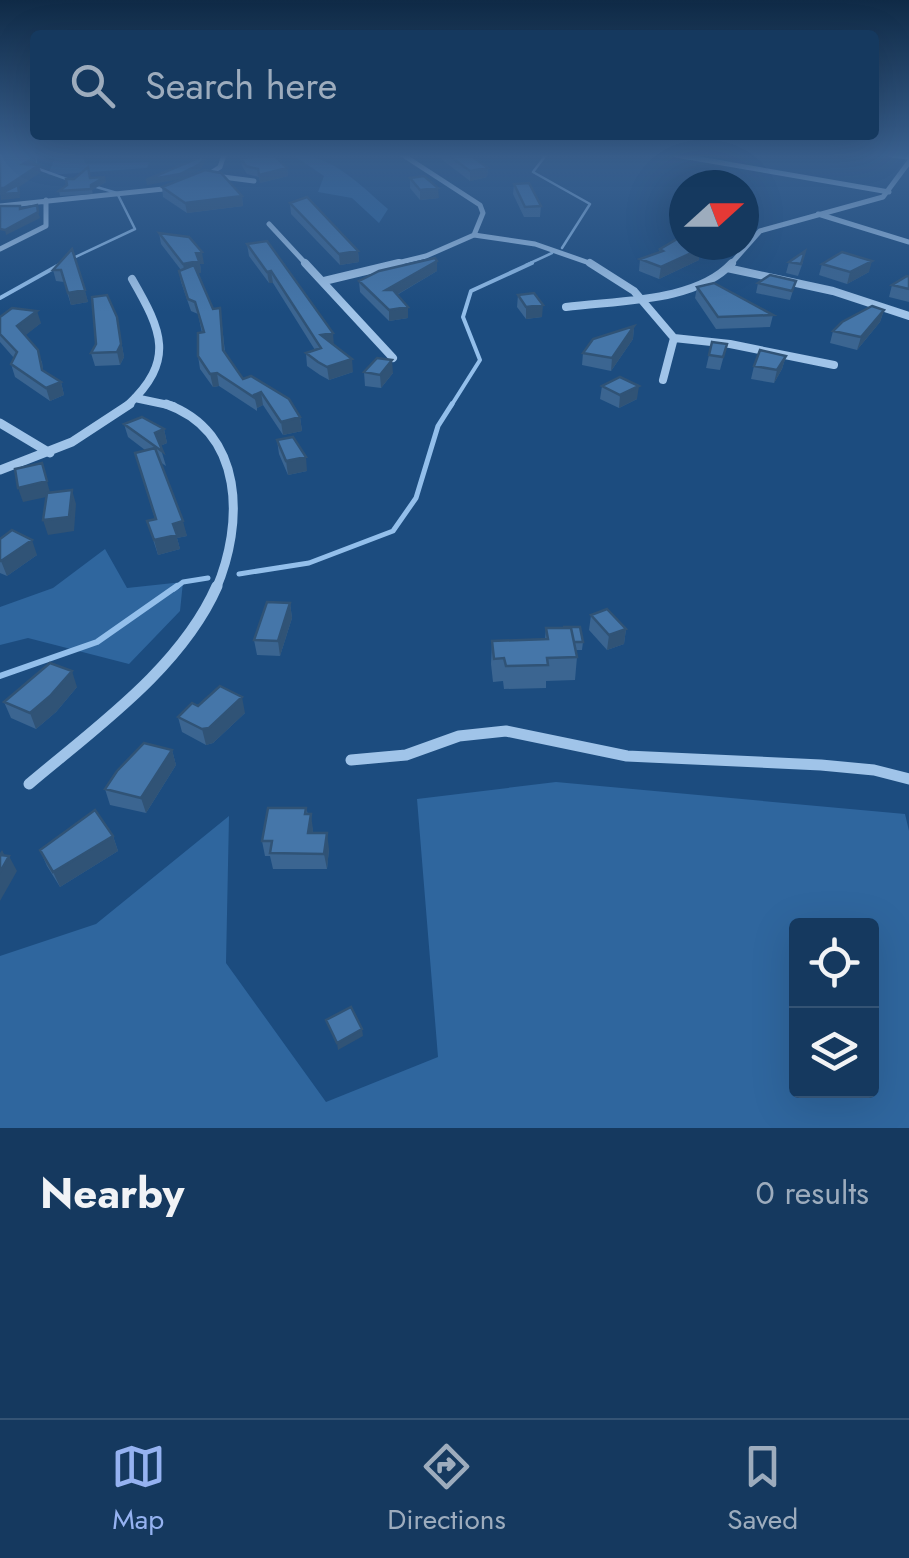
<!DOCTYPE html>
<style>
:root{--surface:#15395f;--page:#1e4065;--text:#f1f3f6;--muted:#9dacbd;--line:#345374;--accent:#95b2f1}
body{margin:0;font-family:Jost,sans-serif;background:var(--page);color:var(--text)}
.controls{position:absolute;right:30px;bottom:30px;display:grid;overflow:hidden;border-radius:10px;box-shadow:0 10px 40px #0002}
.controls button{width:90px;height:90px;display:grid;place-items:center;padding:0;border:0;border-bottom:2px solid var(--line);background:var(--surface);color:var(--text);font:50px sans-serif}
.compass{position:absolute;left:669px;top:170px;width:90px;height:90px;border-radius:50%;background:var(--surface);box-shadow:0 10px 40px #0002;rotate:69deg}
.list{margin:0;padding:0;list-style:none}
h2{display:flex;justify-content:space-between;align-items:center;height:130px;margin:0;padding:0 40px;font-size:42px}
h2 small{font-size:32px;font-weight:400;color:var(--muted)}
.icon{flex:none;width:55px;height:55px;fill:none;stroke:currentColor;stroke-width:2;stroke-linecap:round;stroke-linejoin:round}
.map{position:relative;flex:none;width:909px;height:1128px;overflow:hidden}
.search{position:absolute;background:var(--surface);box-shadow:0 10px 40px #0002;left:30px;right:30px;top:30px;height:110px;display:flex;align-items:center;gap:25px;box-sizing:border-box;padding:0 35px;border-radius:10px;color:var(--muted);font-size:38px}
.sheet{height:290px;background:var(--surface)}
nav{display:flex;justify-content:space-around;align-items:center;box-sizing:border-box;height:140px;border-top:2px solid var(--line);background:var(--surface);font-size:28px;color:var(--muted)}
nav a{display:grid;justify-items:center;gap:5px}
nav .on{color:var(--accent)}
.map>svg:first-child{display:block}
.green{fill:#2f669e;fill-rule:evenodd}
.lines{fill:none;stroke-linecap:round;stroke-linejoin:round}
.stream-far3{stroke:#93bfeb;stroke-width:2.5}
.stream-far2{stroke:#93bfeb;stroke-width:4}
.stream-far1{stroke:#93bfeb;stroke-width:5}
.stream{stroke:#93bfeb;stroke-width:6}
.street-far3{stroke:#a0c4e9;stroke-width:5}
.street-far2{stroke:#a0c4e9;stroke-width:8}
.street-far1{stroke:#a0c4e9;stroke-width:9}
.street{stroke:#a0c4e9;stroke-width:11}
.wall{fill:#3b6591}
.shaded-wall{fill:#305376}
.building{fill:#4576a9;stroke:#305376;stroke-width:2.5}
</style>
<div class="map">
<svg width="909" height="1128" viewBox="0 0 909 1128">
<rect width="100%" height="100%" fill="#1c4c7f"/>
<!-- green -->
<path class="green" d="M56 155H81L86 164 149 162 147 168 48 175Z
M293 155C332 154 360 185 388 209L379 223 352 198 318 192 324 176Z
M105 549 127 588 183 582 180 611 129 664 28 638 0 645V607L53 588Z
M556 782 905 814 909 831V1128H0V956L96 924 229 816 226 963 326 1102 438 1057 417 799ZM796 926H872V1090H796Z"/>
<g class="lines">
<!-- stream-far3 -->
<path class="stream-far3" d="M35 155 36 168 72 181
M546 155 533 172 590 204 562 248
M69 260 135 229 117 193 93 186
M526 265 552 253"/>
<!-- stream-far2 -->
<path class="stream-far2" d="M0 298 59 265
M451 406 480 360 463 317 471 291 532 263"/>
<!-- stream-far1 -->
<path class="stream-far1" d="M239 574 309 563 393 531 416 498 438 426 452 404
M174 589 183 582 208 578"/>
<!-- stream -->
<path class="stream" d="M0 676 97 642 177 586"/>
<!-- street-far3 -->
<path class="street-far3" d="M676 155 889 192
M891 155 909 157
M215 176 254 181
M203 178 220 167 224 155
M0 206 173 188
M818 214 909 242
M269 224 307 265
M474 235 535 244 595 265
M0 249 46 226V200
M389 265 426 256 474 235 483 213 480 205 403 155
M730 265 760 231 883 197 909 162"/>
<!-- street-far2 -->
<path class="street-far2" d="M305 263 393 358
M590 263 634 291 674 338 663 380
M727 268 833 291 909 316
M324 281 399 263
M566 307C617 300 695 303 732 263
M674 338 730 344 834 365
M135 398 173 406
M127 406C176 360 162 331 132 279"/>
<!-- street-far1 -->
<path class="street-far1" d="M166 404C245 432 244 524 216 589
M0 423 50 453
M0 470 72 442 130 404"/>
<!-- street -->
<path class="street" d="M351 760 406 755 459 736 506 731 627 756 821 765 874 770 909 779
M29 784C95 728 181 668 217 586"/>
</g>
<!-- wall -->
<path class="wall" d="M101 155H132L130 157Z
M436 155H470L488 168 487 177 470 181Z
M241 158 287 168 288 176 260 183 259 177 247 174 242 166Z
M91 178 106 182 92 190 93 194 60 196 59 191Z
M410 178 439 198 420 200 410 188Z
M514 184 541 206 540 217H524L513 194Z
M162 187 242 196 243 206 187 213 163 197Z
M290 203 358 251 359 262 340 265 291 214Z
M159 233 204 264H200L201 273H197L213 309 220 308 225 352 243 379 300 417 302 431 283 435 263 405 257 408V411L219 386 213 387 200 369 198 356 202 333 198 314 191 311 181 282 179 271 181 270 161 244Z
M247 244 334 346 353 372 329 380 320 375 307 366 306 353 315 350 273 283H269L249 256Z
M714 245 699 256V260L659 279 639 271 640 259 659 252 660 249Z
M72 249 88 302 71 305 64 282 56 281 53 270Z
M789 262H803L798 276 786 273Z
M822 264 869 272 847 284 819 275Z
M437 271 397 295 408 307V318L389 321 360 292 359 281Z
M909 277V302L889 297 892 285Z
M796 281 790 300 756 293 758 283Z
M697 287 773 315 770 327 716 329 695 298Z
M518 295 542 317 526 319 517 307Z
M884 310 880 322 857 350 830 343 833 331Z
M0 317 41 323 25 335 42 362 43 371 61 382 64 395 50 401 15 377 11 364 14 358 0 342Z
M117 317 124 357 120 365 95 366 91 353Z
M634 326 633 339 611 371 582 365 583 353Z
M727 344 720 370 706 368 709 355Z
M786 356 782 369 774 383 751 379 754 366Z
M364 372 393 373 381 388 365 386Z
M602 386 637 399 619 408 600 399Z
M124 424 164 429 167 443 160 446 166 466 160 462 187 536 177 538 180 549 158 555 147 521 155 519 135 453 145 450 128 437Z
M277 440 307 471 288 475 279 454Z
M0 539 37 555 7 576 0 573Z
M290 603 292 618 280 656 257 655 254 640Z
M591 615 626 629 624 644 607 650 589 630Z
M546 628 583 642 582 650H576L577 657 575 680 546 681V688L504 689 503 681 493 682 491 664 492 641 545 639Z
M77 687 56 712 36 729 11 718 4 702Z
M198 706 245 713 213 743 206 745 182 732 178 717Z
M172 750 176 765 146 813 110 805 105 789Z
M306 808 313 830V833L329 849 327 869H273L270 856H265L262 841Z
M113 836 118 851 60 887 47 866 40 850Z"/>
<!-- shaded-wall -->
<path class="shaded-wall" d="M205 155 206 159 201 169 181 179 147 185 146 180Z
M35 157 37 164 25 172 23 164Z
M39 165 41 172 19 187 20 198 1 200 0 188Z
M287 168 288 176 260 183 259 175Z
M488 168 487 177 470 181V171Z
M105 177 106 182 92 190 91 185Z
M438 188 439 198 420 200V190Z
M242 196 243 206 187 213 185 203Z
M38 212 40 218 6 235 5 230Z
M700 245H714L699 256V260L659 279 661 267Z
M358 251 359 262 340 265 339 254Z
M202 252 204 264H200L201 273 185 276 183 264 196 253Z
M437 261V271L386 301V290Z
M872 261 869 272 847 284 850 272Z
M271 271 273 283H269L267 272Z
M85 290 88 302 71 305 68 293Z
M543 305 542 317 526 319V307Z
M408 307V318L389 321V310Z
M884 310 880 322 857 350 861 337Z
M37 311 41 323 21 339 17 326Z
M117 317 124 357 120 365 117 352Z
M634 326 633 339 611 371 612 358Z
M333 333 334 346 321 335Z
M786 356 782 369 774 383 777 370Z
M352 359 353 372 329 380 327 367Z
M392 360 393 373 381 388 380 375Z
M217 373 219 386 213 387 210 374Z
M61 382 64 395 50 401 46 388Z
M639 386 637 399 619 408 620 395Z
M261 392 263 405 257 408 254 395Z
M300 417 302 431 283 435 281 422Z
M164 429 167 443 158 447 155 433Z
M306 457 307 471 288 475 286 461Z
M42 463 51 496 23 502 18 488Z
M72 490 76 504 74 531 48 535 43 520Z
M183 521 187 536 177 538 180 549 158 555 154 540 173 524Z
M32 540 37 555 7 576 1 561Z
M290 603 292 618 280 656 278 641Z
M626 629 624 644 607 650 609 635Z
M72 671 77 687 56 712 36 729 30 713Z
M242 697 245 713 213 743 206 745 202 729Z
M172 750 176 765 146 813 141 798Z
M311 814 313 830 311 849 308 833Z
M327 833 329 849 327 869 324 854Z
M113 836 118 851 60 887 53 872Z
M2 850 7 860 9 856 17 871 0 901V853Z
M362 1029 363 1036 338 1050 337 1043Z"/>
<!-- building -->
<path class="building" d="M0 155H33L35 157 23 164 39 165 4 188H0Z
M205 155 200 164 180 174 146 180Z
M274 155 287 168 259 175 258 169 246 166 241 158Z
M448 155H470L488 168 470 171Z
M88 167 90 178 105 177 91 185V189L59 191 67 185 66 179H74Z
M205 170 221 173 242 196 185 203 162 187Z
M424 176 438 188 420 190 410 178Z
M529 183 541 206 525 207 514 184Z
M18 185 19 193 0 194Z
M307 197 358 251 339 254 290 203Z
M37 205 38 212 5 230 0 229V206H20V209Z
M159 233 189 237 202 252 196 253 199 261 183 264Z
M684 235V245H700L696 248 700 249 661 267 640 259 663 251 660 249Z
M267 241 333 333 321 335 352 359 327 367 318 362 306 353 321 348 271 271 267 272 247 244Z
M72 249 85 290 68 293 61 270H53Z
M805 251 801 264 789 262Z
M842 252 872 261 850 272 822 264Z
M435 258 437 261 386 290H393L408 307 389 310 359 281 379 271Z
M194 265 213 309 220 308 223 350 243 379 251 376 289 399 300 417 281 422 261 392 254 395 255 398 217 373 210 374 198 356V333L204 332 195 302 188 299 179 271Z
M770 275 796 281 792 291 758 283Z
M907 276 909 277V289L892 285Z
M714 283 773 315 718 317 697 287Z
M534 293 543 305 526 307 518 295Z
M107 295 117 317 121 344 117 352 91 353 96 344 92 297Z
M872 306 884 310 861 337 833 331 842 322Z
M12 308 37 311 17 326 38 350 42 370 61 382 46 388 11 364 17 352 0 334V317Z
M634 326 612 358 583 353 593 339Z
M712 342 727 344 723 357 709 355Z
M760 350 786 356 777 370 754 366Z
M377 358 392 360 380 375 364 372Z
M620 377 639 386 620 395 602 386Z
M142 417 164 429 155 433 163 452 124 424Z
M293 437 306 457 286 461 277 440Z
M155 448 183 521 173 524 177 535 154 540 147 521 156 519 135 453Z
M42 463 47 481 18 488 15 469Z
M72 490 69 517 43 520 47 493Z
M12 530 32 540 1 561H0V539Z
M267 602 290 603 278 641 254 640Z
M607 609 626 629 609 635 591 615Z
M563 627H580L583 642H574L571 628Z
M546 628H571L577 657 547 658 548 665 506 666 504 658 494 659 492 641 548 639Z
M50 663 72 671 50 696 30 713 4 702Z
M220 686 242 697 209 728 202 729 178 717 192 703 198 706Z
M144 743 172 750 141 798 105 789 117 771Z
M268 808H306L305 814H311L308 833H327L324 854 270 853 272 841H262Z
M95 810 113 836 53 872 40 850Z
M0 855 9 856 0 872Z
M351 1007 362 1029 337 1043 326 1020Z"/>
<!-- sky -->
<linearGradient id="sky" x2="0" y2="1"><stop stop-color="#0f2a46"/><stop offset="0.5" stop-color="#3a6190"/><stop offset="1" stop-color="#3a6190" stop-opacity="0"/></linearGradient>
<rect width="909" height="312" fill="url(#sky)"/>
</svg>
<div class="controls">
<button><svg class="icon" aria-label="locate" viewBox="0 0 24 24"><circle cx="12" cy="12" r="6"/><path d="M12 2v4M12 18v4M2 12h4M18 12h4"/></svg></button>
<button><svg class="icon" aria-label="layers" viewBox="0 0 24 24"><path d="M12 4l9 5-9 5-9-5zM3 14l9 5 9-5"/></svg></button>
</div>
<svg class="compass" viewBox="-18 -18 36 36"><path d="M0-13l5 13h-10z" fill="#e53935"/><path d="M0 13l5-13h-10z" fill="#9dacbd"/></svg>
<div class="search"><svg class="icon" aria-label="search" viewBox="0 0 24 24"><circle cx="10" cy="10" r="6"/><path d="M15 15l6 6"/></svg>Search here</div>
</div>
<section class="sheet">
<h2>Nearby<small>0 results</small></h2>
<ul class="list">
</ul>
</section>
<nav>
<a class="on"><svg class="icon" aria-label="map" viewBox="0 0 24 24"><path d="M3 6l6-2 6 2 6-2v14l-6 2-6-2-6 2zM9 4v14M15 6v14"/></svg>Map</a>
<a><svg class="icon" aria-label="directions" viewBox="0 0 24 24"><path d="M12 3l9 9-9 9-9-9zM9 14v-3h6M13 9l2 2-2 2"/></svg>Directions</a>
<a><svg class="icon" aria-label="saved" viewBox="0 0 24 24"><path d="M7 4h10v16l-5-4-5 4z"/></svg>Saved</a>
</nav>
